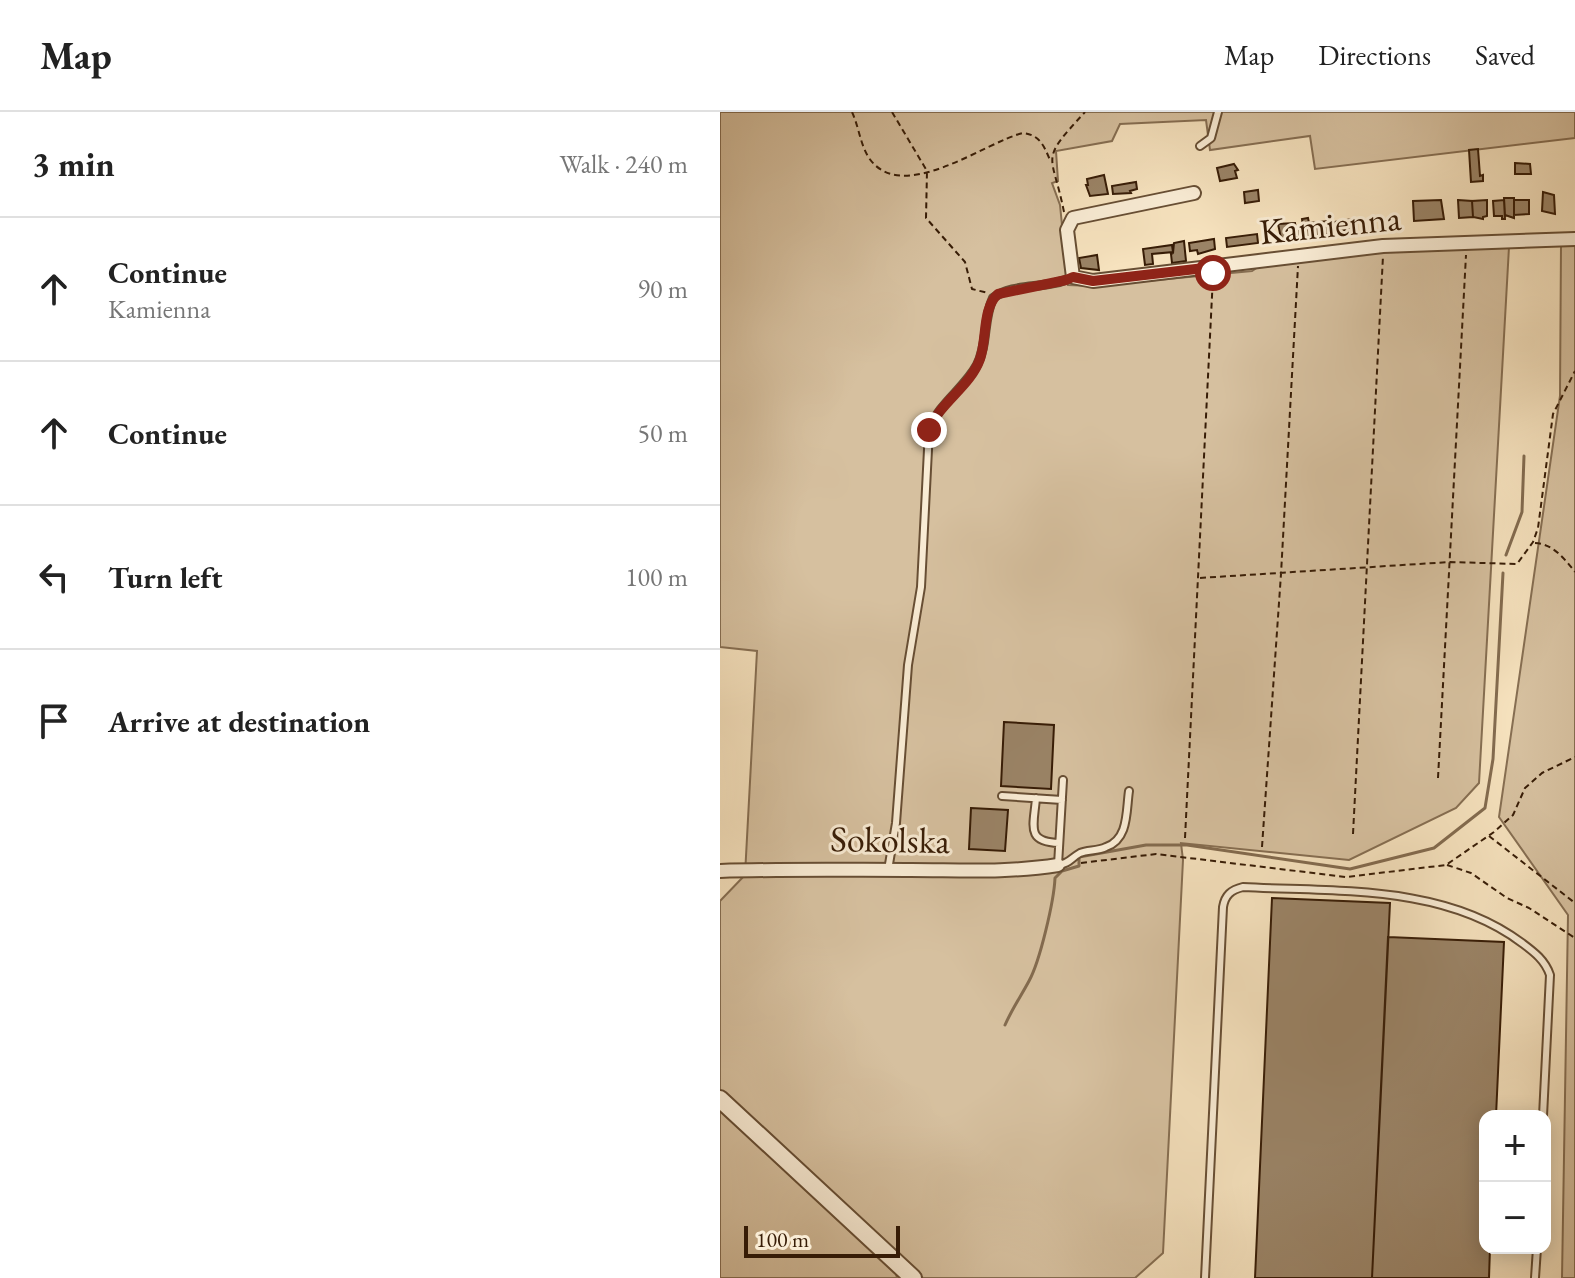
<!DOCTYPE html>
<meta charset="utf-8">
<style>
:root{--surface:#fff;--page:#f6f6f6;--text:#222;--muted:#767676;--line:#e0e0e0}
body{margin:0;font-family:"EB Garamond",serif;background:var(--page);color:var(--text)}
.controls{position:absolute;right:24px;bottom:24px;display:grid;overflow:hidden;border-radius:16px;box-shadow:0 4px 20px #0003}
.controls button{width:72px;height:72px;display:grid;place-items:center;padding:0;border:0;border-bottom:2px solid var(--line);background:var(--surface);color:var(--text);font:40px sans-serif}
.scale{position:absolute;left:24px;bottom:20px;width:156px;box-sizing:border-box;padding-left:8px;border:4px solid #371c06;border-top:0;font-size:22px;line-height:28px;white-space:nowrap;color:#371c06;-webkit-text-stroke:6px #f9ecd5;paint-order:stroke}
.stop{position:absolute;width:24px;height:24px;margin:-18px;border:6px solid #8f2418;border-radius:50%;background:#fff}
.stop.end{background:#8f2418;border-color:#fff;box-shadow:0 2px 8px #0008}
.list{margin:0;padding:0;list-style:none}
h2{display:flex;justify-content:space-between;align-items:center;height:104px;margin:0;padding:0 32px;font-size:34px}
h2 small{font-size:26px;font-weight:400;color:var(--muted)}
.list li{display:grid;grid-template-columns:52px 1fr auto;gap:24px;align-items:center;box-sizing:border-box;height:144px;padding:0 32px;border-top:2px solid var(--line)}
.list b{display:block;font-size:30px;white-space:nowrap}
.list p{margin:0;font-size:26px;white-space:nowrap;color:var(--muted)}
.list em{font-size:26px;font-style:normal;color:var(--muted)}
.icon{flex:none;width:44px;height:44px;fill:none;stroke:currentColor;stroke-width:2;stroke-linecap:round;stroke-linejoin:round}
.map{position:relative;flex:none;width:855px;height:1166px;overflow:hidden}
header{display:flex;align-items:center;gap:48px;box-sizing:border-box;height:112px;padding:0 40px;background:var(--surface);border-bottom:2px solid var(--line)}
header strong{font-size:38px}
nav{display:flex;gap:44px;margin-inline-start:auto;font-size:28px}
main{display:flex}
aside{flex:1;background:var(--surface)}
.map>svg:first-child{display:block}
.green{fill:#d6c09f;stroke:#866e52;stroke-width:2}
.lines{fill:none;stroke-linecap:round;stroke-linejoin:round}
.stream{stroke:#836b4f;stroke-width:3}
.building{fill:#9a8366;stroke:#371c06;stroke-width:2}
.service-casing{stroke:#674e34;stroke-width:10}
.minor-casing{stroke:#674e34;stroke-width:16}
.tertiary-casing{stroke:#674e34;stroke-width:20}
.path{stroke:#371c06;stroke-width:2;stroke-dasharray:6 4;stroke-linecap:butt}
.service{stroke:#f9ecd5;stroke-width:6}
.minor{stroke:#f9ecd5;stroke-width:12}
.tertiary{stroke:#f9ecd5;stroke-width:16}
.route{stroke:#8f2418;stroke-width:10}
.labels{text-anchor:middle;stroke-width:6;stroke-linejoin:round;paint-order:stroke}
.street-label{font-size:36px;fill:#371c06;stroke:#f9ecd5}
</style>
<header>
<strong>Map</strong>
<nav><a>Map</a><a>Directions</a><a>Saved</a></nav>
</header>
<main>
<aside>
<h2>3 min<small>Walk · 240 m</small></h2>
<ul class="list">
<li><svg class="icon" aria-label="ahead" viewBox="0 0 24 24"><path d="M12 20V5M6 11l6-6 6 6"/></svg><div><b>Continue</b><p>Kamienna</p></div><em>90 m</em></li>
<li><svg class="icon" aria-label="ahead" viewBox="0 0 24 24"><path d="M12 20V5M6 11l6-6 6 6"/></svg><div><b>Continue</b></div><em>50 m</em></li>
<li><svg class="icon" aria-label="left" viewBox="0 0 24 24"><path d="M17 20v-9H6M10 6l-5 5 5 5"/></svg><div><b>Turn left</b></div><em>100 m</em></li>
<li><svg class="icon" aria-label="arrive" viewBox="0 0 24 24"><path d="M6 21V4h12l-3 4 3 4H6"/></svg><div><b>Arrive at destination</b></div></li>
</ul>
</aside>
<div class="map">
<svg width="855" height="1166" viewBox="0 0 855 1166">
<rect width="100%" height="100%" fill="#f6e2be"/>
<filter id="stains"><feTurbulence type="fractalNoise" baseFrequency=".0025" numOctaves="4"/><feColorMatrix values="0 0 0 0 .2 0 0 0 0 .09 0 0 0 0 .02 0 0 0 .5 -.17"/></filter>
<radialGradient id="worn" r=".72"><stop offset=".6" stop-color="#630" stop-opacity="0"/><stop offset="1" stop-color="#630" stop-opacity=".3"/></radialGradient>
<!-- green -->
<path class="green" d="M0 0H855V26L595 57 590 24 490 38 486 8 400 12 392 29 336 39 338 69 332 71 340 93 348 173 373 174 532 159 538 155 685 137 789 135 759 671 736 696 629 748 461 731 463 748 443 1141 415 1166H203L0 978V789L25 763 37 539 0 535Z
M841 133H855V1166H842L848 803 779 705 840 284Z
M0 993 175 1157 177 1166H0Z"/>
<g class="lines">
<!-- stream -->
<path class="stream" d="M786 443 802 400 804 344
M285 913C292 897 301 884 309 869 320 849 334 789 335 766L342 759 359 754V745L426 733H467L630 757 714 736 765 696 773 647 783 461"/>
</g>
<!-- building -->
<path class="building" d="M758 37 760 64 763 63V69L751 70 749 38Z
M795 51 810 52 811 62H795Z
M514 52 518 58 515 59 517 66 500 69 497 56Z
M384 63 388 82 370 84 366 73H368L367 67Z
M416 70 417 77 410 79 411 81 393 82 392 74Z
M538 78 539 89 525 91 524 80Z
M823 80 834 83 835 102 822 99Z
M784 86H794V106L785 103Z
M721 88 724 107 694 109 693 89Z
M738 88 752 89 753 105 739 106Z
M767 88V104L763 105V107L753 105 752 89Z
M784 88 785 107H782V104H774L773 89Z
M794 88H809V102L794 103Z
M588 106 589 111 608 109 610 121 585 128 582 107Z
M633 107 636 120 631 121 630 117 610 121 608 111Z
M575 111 576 117 579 116 580 124 561 126 558 112Z
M537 122 538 131 507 135 506 126Z
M494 127 495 137 478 142 477 138 470 139 469 131Z
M464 129 466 149 452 151 451 142 453 141 454 131Z
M452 133 453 140 432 142 433 152 425 153 423 137Z
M377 143 379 158 361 156 359 146Z
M284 610 334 613 331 677 281 674Z
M251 696 288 698 285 739 249 737Z
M552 786 670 791 652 1166H535Z
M668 825 784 830 776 1004H765V1136H770L769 1166H652Z"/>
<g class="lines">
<!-- service casing -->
<g class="service-casing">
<path id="service" d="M480 34 491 26 498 0
M343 668 338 753C349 752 351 746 360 741 368 738 378 739 386 735 409 727 406 699 409 679
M282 684 342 688
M316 686C314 713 305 730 339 731
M168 758 176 711 188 553 201 475 209 318C219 291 244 277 257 253 268 232 263 207 273 186 294 170 328 178 352 165
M485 1166 503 795C505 783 511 778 523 775 615 780 724 772 802 831 814 840 825 848 830 863L823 1004
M815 1166 817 1136"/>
</g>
<!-- minor casing -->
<g class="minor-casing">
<path id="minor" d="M474 81 353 106 347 118 353 165 373 169 663 134 855 127
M0 759C64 757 127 758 191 758 241 758 288 761 338 753"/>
</g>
<!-- tertiary casing -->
<g class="tertiary-casing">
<path id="tertiary" d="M0 987 193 1166"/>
</g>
<!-- path -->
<path class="path" d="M132 0C139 15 140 32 149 46 182 94 265 30 303 21 320 23 324 34 330 48
M172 0 207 59 206 106 245 150 252 177 268 181
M344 100C332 39 318 51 365 0
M815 431C833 432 844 446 855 460
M480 466 730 450 797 452 813 430 818 416 833 302 855 259
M718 666 746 143
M633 722 663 144
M769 724 855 791
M465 726 493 164
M542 735 561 462 578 154
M361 751 436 742 626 765 726 753 774 720 793 703 805 676 822 661 855 645
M727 753 751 761 787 786 809 796 855 826"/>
<!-- service -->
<use href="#service" class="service"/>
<!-- minor -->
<use href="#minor" class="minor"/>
<!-- tertiary -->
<use href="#tertiary" class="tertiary"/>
</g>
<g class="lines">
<!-- route -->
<path class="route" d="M209 318C220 290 250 275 260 247 267 228 262 196 278 182L346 168 353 165 373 169 493 155V161"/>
</g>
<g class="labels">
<!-- street labels -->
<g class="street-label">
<text transform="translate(610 112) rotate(-6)" y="13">Kamienna</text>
<text transform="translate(170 727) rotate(1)" y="13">Sokolska</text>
</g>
</g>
<rect width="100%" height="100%" filter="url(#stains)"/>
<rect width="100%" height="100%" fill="url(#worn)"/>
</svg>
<div class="controls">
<button>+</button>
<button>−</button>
</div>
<div class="scale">100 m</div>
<div class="stop" style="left:493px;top:161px"></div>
<div class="stop end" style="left:209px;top:318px"></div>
</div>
</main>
